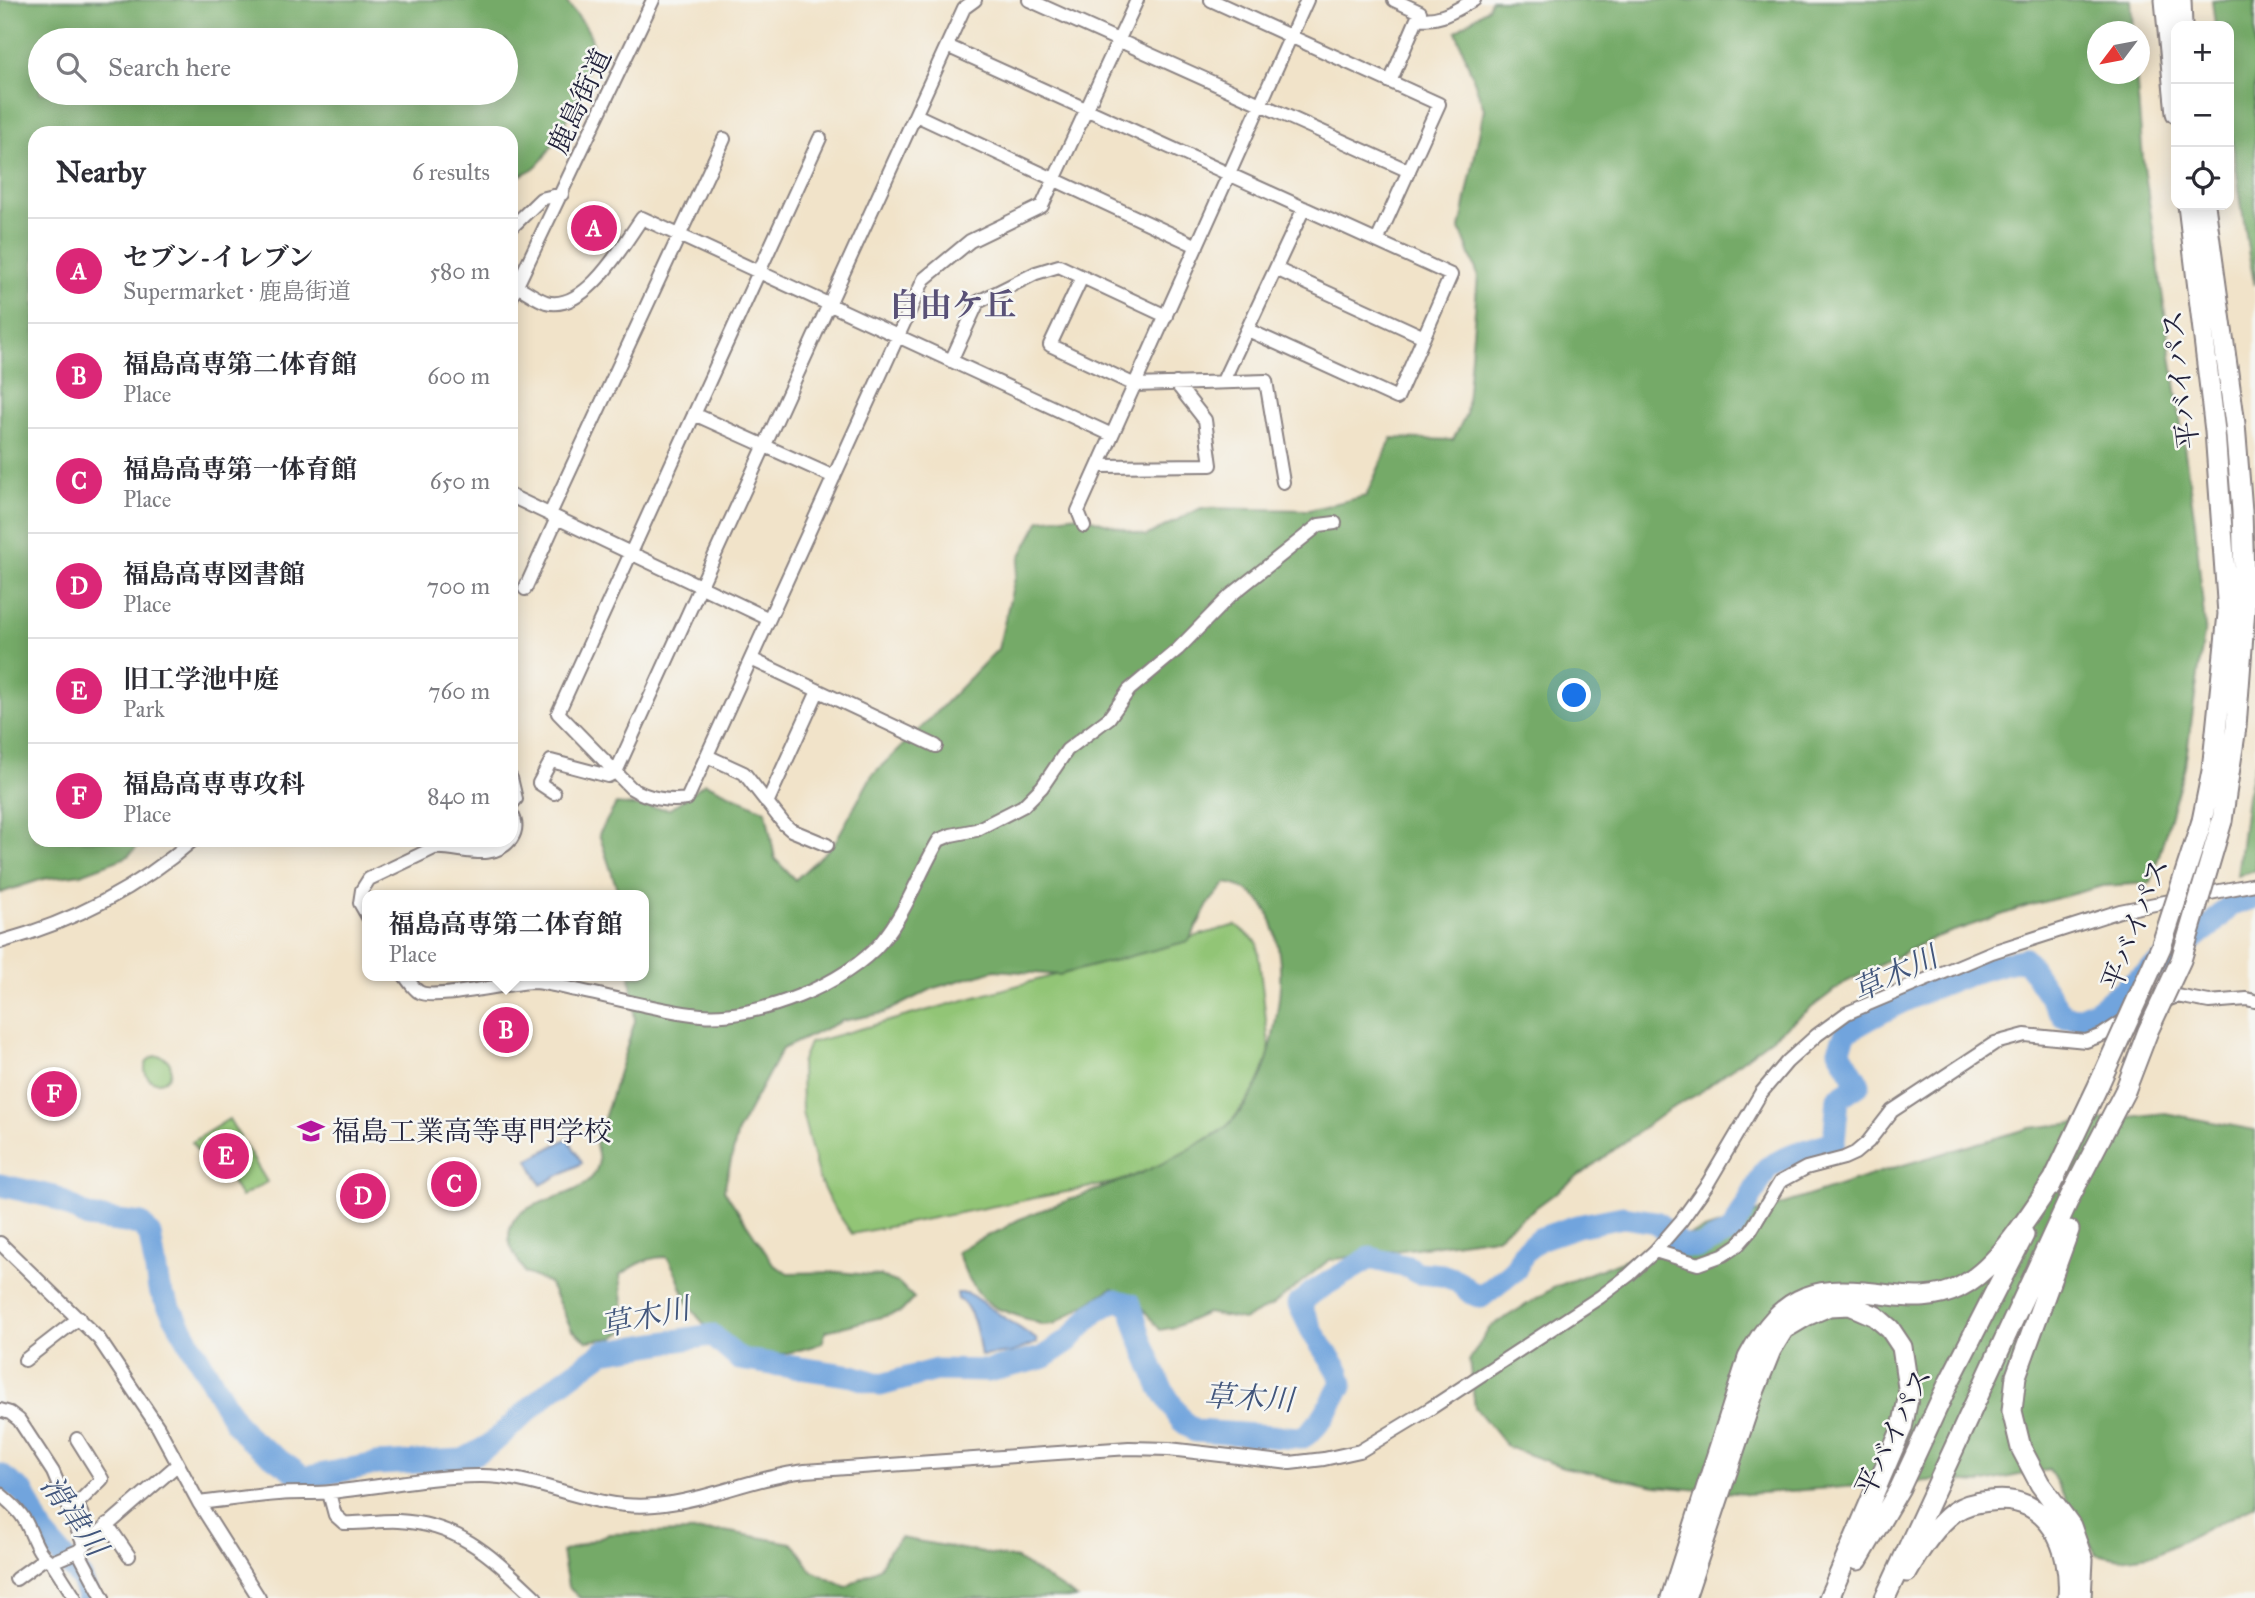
<!DOCTYPE html>
<meta charset="utf-8">
<style>
:root{--surface:#fff;--page:#f7f7f7;--text:#2b2b33;--muted:#7c7c81;--line:#e1e1e2;--accent:#db2777}
body{margin:0;font-family:"IM FELL Great Primer","Noto Serif JP",serif;background:var(--page);color:var(--text)}
.controls{position:absolute;right:21px;top:21px;display:grid;overflow:hidden;border-radius:14px;box-shadow:0 4px 18px #0003}
.controls button{width:63px;height:63px;display:grid;place-items:center;padding:0;border:0;border-bottom:2px solid var(--line);background:var(--surface);color:var(--text);font:35px sans-serif}
.compass{position:absolute;left:2087px;top:21px;width:63px;height:63px;border-radius:50%;background:var(--surface);box-shadow:0 4px 18px #0003;rotate:238deg}
.you{position:absolute;left:1575px;top:696px;width:24px;height:24px;margin:-18px;border:5px solid #fff;border-radius:50%;background:#1a73e8;box-shadow:0 0 0 10px #1a73e833}
.badge{display:grid;place-items:center;width:46px;height:46px;border-radius:50%;background:var(--accent);color:#fff;font-size:23px;font-weight:700}
.pin{position:absolute;translate:-50% -50%;border:4px solid #fff;box-shadow:0 2px 7px #0006}
.popup{position:absolute;left:362px;top:890px;width:287px;height:91px;box-sizing:border-box;display:grid;place-content:center;border-radius:14px;background:var(--surface);filter:drop-shadow(0 2px 5px #0005);font-size:23px;white-space:nowrap;color:var(--muted)}
.popup b{font-size:26px;color:var(--text)}
.popup::after{content:'';position:absolute;left:50%;top:100%;margin-left:-14px;border:14px solid transparent;border-top-color:var(--surface)}
.list{margin:0;padding:0;list-style:none}
h2{display:flex;justify-content:space-between;align-items:center;height:91px;margin:0;padding:0 28px;font-size:30px}
h2 small{font-size:23px;font-weight:400;color:var(--muted)}
.list li{display:grid;grid-template-columns:46px 1fr auto;gap:21px;align-items:center;box-sizing:border-box;height:105px;padding:0 28px;border-top:2px solid var(--line)}
.list b{display:block;font-size:26px;white-space:nowrap}
.list p{margin:0;font-size:23px;white-space:nowrap;color:var(--muted)}
.list em{font-size:23px;font-style:normal;color:var(--muted)}
.icon{flex:none;width:38px;height:38px;fill:none;stroke:currentColor;stroke-width:2;stroke-linecap:round;stroke-linejoin:round}
.map{position:relative;flex:none;width:2255px;height:1598px;overflow:hidden}
.search{position:absolute;background:var(--surface);box-shadow:0 4px 18px #0003;left:28px;top:28px;width:490px;height:77px;display:flex;align-items:center;gap:18px;box-sizing:border-box;padding:0 24px;border-radius:38px;color:var(--muted);font-size:26px}
.panel{position:absolute;background:var(--surface);box-shadow:0 4px 18px #0003;left:28px;top:126px;width:490px;height:721px;border-radius:21px}
.map>svg:first-child{display:block}
.green{fill:#92c576;stroke:#5a7458;stroke-width:2}
.forest{fill:#75aa67;stroke:#4c6651;stroke-width:2;fill-rule:evenodd}
.water{fill:#71a4dd;stroke:#4a638c;stroke-width:2}
.lines{fill:none;stroke-linecap:round;stroke-linejoin:round}
.river{stroke:#71a4dd;stroke-width:23}
.minor-casing{stroke:#8a8282;stroke-width:16}
.highway-casing{stroke:#8a8282;stroke-width:23}
.minor{stroke:#fff;stroke-width:12}
.highway{stroke:#fff;stroke-width:19}
.highway-bridge-casing{stroke:#8a8282;stroke-width:23;stroke-linecap:butt}
.highway-bridge{stroke:#fff;stroke-width:19}
.labels{text-anchor:middle;stroke-width:5;stroke-linejoin:round;paint-order:stroke}
.street-label{font-size:28px;fill:#22223b;stroke:#f6f6f2}
.poi-label{font-size:28px;fill:#22223b;stroke:#f6f6f2;text-anchor:start}
.water-label{font-size:30px;font-style:italic;fill:#42567c;stroke:#f6f6f2}
.quarter-label{font-size:32px;font-weight:bold;fill:#595177;stroke:#f6f6f2}
</style>
<div class="map">
<svg width="2255" height="1598" viewBox="0 0 2255 1598">
<rect width="100%" height="100%" fill="#f6f6f2"/>
<filter id="ink" filterUnits="userSpaceOnUse"><feTurbulence type="fractalNoise" baseFrequency=".0143" numOctaves="2"/><feDisplacementMap in="SourceGraphic" scale="14" xChannelSelector="R" yChannelSelector="G"/><feConvolveMatrix kernelMatrix="1 2 1 2 8 2 1 2 1" color-interpolation-filters="sRGB"/></filter>
<filter id="wash" filterUnits="userSpaceOnUse"><feTurbulence type="fractalNoise" baseFrequency=".00686" numOctaves="4" result="noise"/><feDisplacementMap in="SourceGraphic" scale="28" xChannelSelector="R" yChannelSelector="G"/><feGaussianBlur stdDeviation="1.57" result="paint"/><feColorMatrix in="noise" values="0 0 0 0 0 0 0 0 0 0 0 0 0 0 0 0 0 1.4 0 .05"/><feComposite in="paint" operator="in"/></filter>
<g filter="url(#wash)">
<rect width="100%" height="100%" fill="#f1e3c9"/>
<!-- green -->
<path class="green" d="M1236 925 1257 942 1270 1054 1258 1086 1228 1126 1176 1158 1127 1180 852 1234 830 1202 819 1179 802 1112 801 1063 809 1043Z
M145 1069a13 13 0 1 1 26 0a13 13 0 1 1-26 0Z
M229 1119 267 1182 241 1197 225 1170 213 1177 192 1142Z"/>
<!-- forest -->
<path class="forest" d="M0 0H565C573 11 589 27 592 41 596 67 555 152 534 168 527 173 518 175 511 181V133H35V840H144L127 857 81 874 43 879 0 893ZM506 40V93H40V40Z
M1491 0H2131L2133 31 2098 32V74H2136L2143 159 2195 522 2205 627 2185 766 2151 883 2103 886 2028 906 1933 938 1844 983 1698 1094 1668 1110 1496 1237 1329 1260 1273 1305 1243 1320 1207 1313 1175 1327 1160 1330 1140 1305 1112 1288 1054 1324 1043 1325 996 1308 982 1298 967 1276 957 1252C973 1241 982 1238 999 1231 1007 1227 1014 1221 1022 1218 1081 1193 1144 1178 1198 1144 1208 1138 1221 1133 1229 1124 1254 1099 1267 1070 1273 1036 1279 1005 1283 977 1278 947 1273 914 1260 889 1226 883L1209 903 1189 941 1059 975 995 970 934 988 884 1013 842 1021 782 1049 738 1131 724 1190 774 1265 788 1273 838 1272 880 1276 899 1283 914 1298 901 1312 826 1331 822 1343C807 1349 762 1360 747 1357 728 1352 696 1318 687 1301 680 1286 677 1271 667 1257 647 1257 636 1265 620 1275L626 1329 614 1338 587 1341 572 1330 549 1283 525 1273C520 1263 510 1250 509 1239 507 1191 588 1207 598 1165 600 1158 597 1151 596 1144L635 1021 630 976H644V895H619L599 834 616 804 670 809 705 783 766 811 775 859 795 880 834 844 872 775 923 726 998 649 1020 557 1040 520 1079 515 1146 536 1201 508 1309 510 1366 496 1392 438 1453 440 1466 414 1478 275 1460 229 1484 109 1456 31 1488 8Z
M2212 0H2255V285L2249 256 2229 119V26H2215Z
M2255 762V871L2237 876 2247 796Z
M2165 1113 2255 1130V1505L2156 1554 2120 1559 2096 1554 2049 1469 1980 1483 1941 1480 1747 1494 1656 1486 1563 1467 1507 1447 1475 1407 1469 1361 1490 1327 1555 1287 1680 1238 1893 1168 2030 1128Z
M724 1531 791 1543 796 1547 812 1571 846 1587 880 1567 889 1550 901 1538 1017 1559 1077 1598H580L568 1587 562 1552 608 1534Z"/>
<!-- water -->
<path class="water" d="M568 1138 582 1163 541 1185 528 1160Z
M957 1293H968L1036 1339 1037 1343 1011 1353 981 1356C978 1339 975 1308 958 1299Z"/>
<g class="lines">
<!-- river -->
<path class="river" d="M0 1185 54 1197 88 1217 141 1224 150 1235 159 1289 234 1420 249 1439 304 1478 376 1464 463 1460 490 1445 551 1390 603 1352 712 1335 739 1359 853 1376 881 1385 936 1370 988 1371 1042 1358 1068 1341 1095 1312 1115 1300 1130 1304 1141 1340 1160 1386 1181 1420 1195 1431 1301 1438C1321 1428 1331 1402 1342 1384L1339 1372 1313 1333 1299 1304 1313 1292 1370 1258 1408 1267 1418 1273 1442 1275 1456 1280 1471 1293 1481 1297 1515 1270 1524 1252 1539 1239 1577 1226 1623 1217 1656 1222 1682 1246 1700 1247 1732 1231 1767 1168 1791 1155 1834 1142 1838 1098 1859 1084 1839 1050 1846 1032C1901 1000 1961 971 2025 959L2064 1017 2078 1018 2095 1011 2209 927 2231 905 2255 897
M0 1475 24 1493 43 1534 81 1578 89 1598"/>
</g>
</g>
<g filter="url(#ink)">
<g class="lines">
<!-- minor casing -->
<g class="minor-casing">
<path id="minor" d="M1029 0 1409 171
M1211 0 1439 104 1377 241
M1418 18C1440 22 1455 10 1474 0
M947 46 1451 275 1397 398 1248 330
M1390 82 1420 12 1394 0
M916 115 1197 246
M820 138 558 713 631 788C647 798 668 802 687 799L924 279 970 241 1042 206 1137 0
M511 228 541 199 562 194
M1276 269 1424 337
M1082 277 1050 345 1135 385 1266 381 1283 482
M517 286C526 291 537 299 546 302 585 313 623 245 642 218L1112 435
M511 298 653 0
M951 361 978 302 1036 273 1059 266 1166 316
M1223 381 1304 208
M694 414 834 477
M1099 466 1211 465 1205 420 1176 383
M511 496 769 619
M550 514 724 139
M1084 526 1078 511 1307 0
M525 589 557 518
M751 659 936 746
M707 756 744 773 784 824 791 830 827 845
M511 778 516 799 511 805
M554 793 539 783 551 761 608 776 616 772 964 8 975 0
M767 803 818 691
M511 813C517 822 517 830 511 839
M368 917 360 903 362 890 369 879 434 848C460 846 491 863 510 840
M0 942C72 922 136 890 193 840
M405 976C409 981 413 988 419 992 434 1001 510 982 534 982 548 983 562 987 576 990 617 998 659 1011 701 1015 756 1020 847 984 882 941 907 911 919 873 939 840L951 835 976 830 1023 806 1042 787 1067 750 1109 718 1129 690 1178 649 1230 596 1319 525 1335 523
M0 1243 99 1339 158 1427 199 1503 259 1598
M1655 1251 1698 1264 1723 1255 1738 1245 1751 1230 1780 1182 1806 1168 1844 1158 1855 1153 1868 1142 1892 1111 1995 1043 2025 1035 2086 1041 2102 1035 2135 1013 2177 996 2209 1002 2247 999 2255 1001
M25 1360 79 1318
M0 1410 10 1413 19 1420 53 1472 84 1545
M77 1439 102 1479 77 1504 92 1538
M329 1493 335 1515 344 1523C362 1524 380 1520 398 1521 461 1524 492 1557 536 1598
M0 1494C9 1502 18 1509 24 1519 33 1533 36 1555 52 1562L78 1551 177 1465
M199 1503C226 1500 252 1496 278 1494 296 1492 314 1494 331 1492 381 1487 429 1476 479 1476 541 1475 590 1511 655 1505 706 1501 754 1477 805 1471L1129 1448 1169 1449 1290 1463 1324 1459 1360 1451 1431 1408 1600 1297 1629 1275 1655 1251 1681 1221 1708 1183 1761 1093 1787 1062 1817 1035 1847 1013 1992 952 2120 911 2255 884
M107 1524 129 1556
M78 1551 103 1598
M52 1562 75 1598
M16 1579 45 1558"/>
</g>
<!-- highway casing -->
<g class="highway-casing">
<path id="highway" d="M2165 0 2176 113
M2181 0 2182 26
M2188 205 2215 431 2228 614 2212 771 2202 821
M2205 205 2235 424 2242 511 2245 608 2236 727 2222 821
M2050 1187 2099 1084
M2069 1230 2016 1376 2012 1411 2021 1448 2040 1484 2071 1526 2083 1560 2081 1598
M1858 1560 1900 1488 1949 1382 2024 1235
M1907 1572C1919 1551 1934 1527 1954 1512 1964 1505 1977 1502 1990 1501 2049 1493 2072 1548 2068 1598
M1671 1598 1748 1358C1784 1290 1817 1285 1890 1295 1913 1298 1936 1299 1958 1288 1999 1268 2030 1213 2056 1176
M1685 1598 1752 1397 1771 1350 1784 1329 1806 1316 1829 1306 1850 1305 1875 1316 1890 1329 1902 1347 1909 1394 1902 1428 1829 1598
M1885 1598 2070 1197 2125 1091"/>
</g>
<!-- minor -->
<use href="#minor" class="minor"/>
<!-- highway -->
<use href="#highway" class="highway"/>
<!-- highway-bridge casing -->
<g class="highway-bridge-casing">
<path id="highway-bridge" d="M2099 1084 2161 947 2202 821
M2125 1091 2148 1031 2181 960 2222 821"/>
</g>
<!-- highway-bridge -->
<use href="#highway-bridge" class="highway-bridge"/>
</g>
</g>
<!-- icons -->
<defs>
<g id="university-bare" transform="scale(2.1)"><path d="M0-5L7-2L0 1L-7-2ZM-4 1L0 2.5L4 1V4Q0 6-4 4Z" fill="#b5179e" stroke="#f6f6f2" stroke-width="2.5" paint-order="stroke"/></g>
</defs>
<g fill-rule="evenodd">
<use href="#university-bare" x="311" y="1131"/>
</g>
<g class="labels">
<!-- street labels -->
<g class="street-label">
<text transform="translate(579 101) rotate(-65)" y="10">鹿島街道</text>
<text transform="translate(2180 380) rotate(-97)" y="10">平バイパス</text>
<text transform="translate(2135 924) rotate(-69)" y="10">平バイパス</text>
<text transform="translate(1893 1432) rotate(-64)" y="10">平バイパス</text>
</g>
<!-- poi labels -->
<g class="poi-label">
<text x="332" y="1141">福島工業高等専門学校</text>
</g>
<!-- water labels -->
<g class="water-label">
<text transform="translate(1895 974) rotate(-25)" y="10">草木川</text>
<text transform="translate(645 1317) rotate(-12)" y="10">草木川</text>
<text transform="translate(1249 1398) rotate(3)" y="10">草木川</text>
<text transform="translate(74 1516) rotate(55)" y="10">滑津川</text>
</g>
<!-- quarter labels -->
<g class="quarter-label">
<text x="952" y="316">自由ケ丘</text>
</g>
</g>
</svg>
<div class="controls">
<button>+</button>
<button>−</button>
<button><svg class="icon" aria-label="locate" viewBox="0 0 24 24"><circle cx="12" cy="12" r="6"/><path d="M12 2v4M12 18v4M2 12h4M18 12h4"/></svg></button>
</div>
<svg class="compass" viewBox="-18 -18 36 36"><path d="M0-13l5 13h-10z" fill="#e53935"/><path d="M0 13l5-13h-10z" fill="#7c7c81"/></svg>
<div class="you"></div>
<div class="pin badge" style="left:594px;top:228px">A</div>
<div class="pin badge" style="left:506px;top:1030px">B</div>
<div class="popup"><b>福島高専第二体育館</b>Place</div>
<div class="pin badge" style="left:454px;top:1184px">C</div>
<div class="pin badge" style="left:363px;top:1196px">D</div>
<div class="pin badge" style="left:226px;top:1156px">E</div>
<div class="pin badge" style="left:54px;top:1094px">F</div>
<div class="search"><svg class="icon" aria-label="search" viewBox="0 0 24 24"><circle cx="10" cy="10" r="6"/><path d="M15 15l6 6"/></svg>Search here</div>
<section class="panel">
<h2>Nearby<small>6 results</small></h2>
<ul class="list">
<li><span class="badge">A</span><div><b>セブン-イレブン</b><p>Supermarket · 鹿島街道</p></div><em>580 m</em></li>
<li><span class="badge">B</span><div><b>福島高専第二体育館</b><p>Place</p></div><em>600 m</em></li>
<li><span class="badge">C</span><div><b>福島高専第一体育館</b><p>Place</p></div><em>650 m</em></li>
<li><span class="badge">D</span><div><b>福島高専図書館</b><p>Place</p></div><em>700 m</em></li>
<li><span class="badge">E</span><div><b>旧工学池中庭</b><p>Park</p></div><em>760 m</em></li>
<li><span class="badge">F</span><div><b>福島高専専攻科</b><p>Place</p></div><em>840 m</em></li>
</ul>
</section>
</div>
